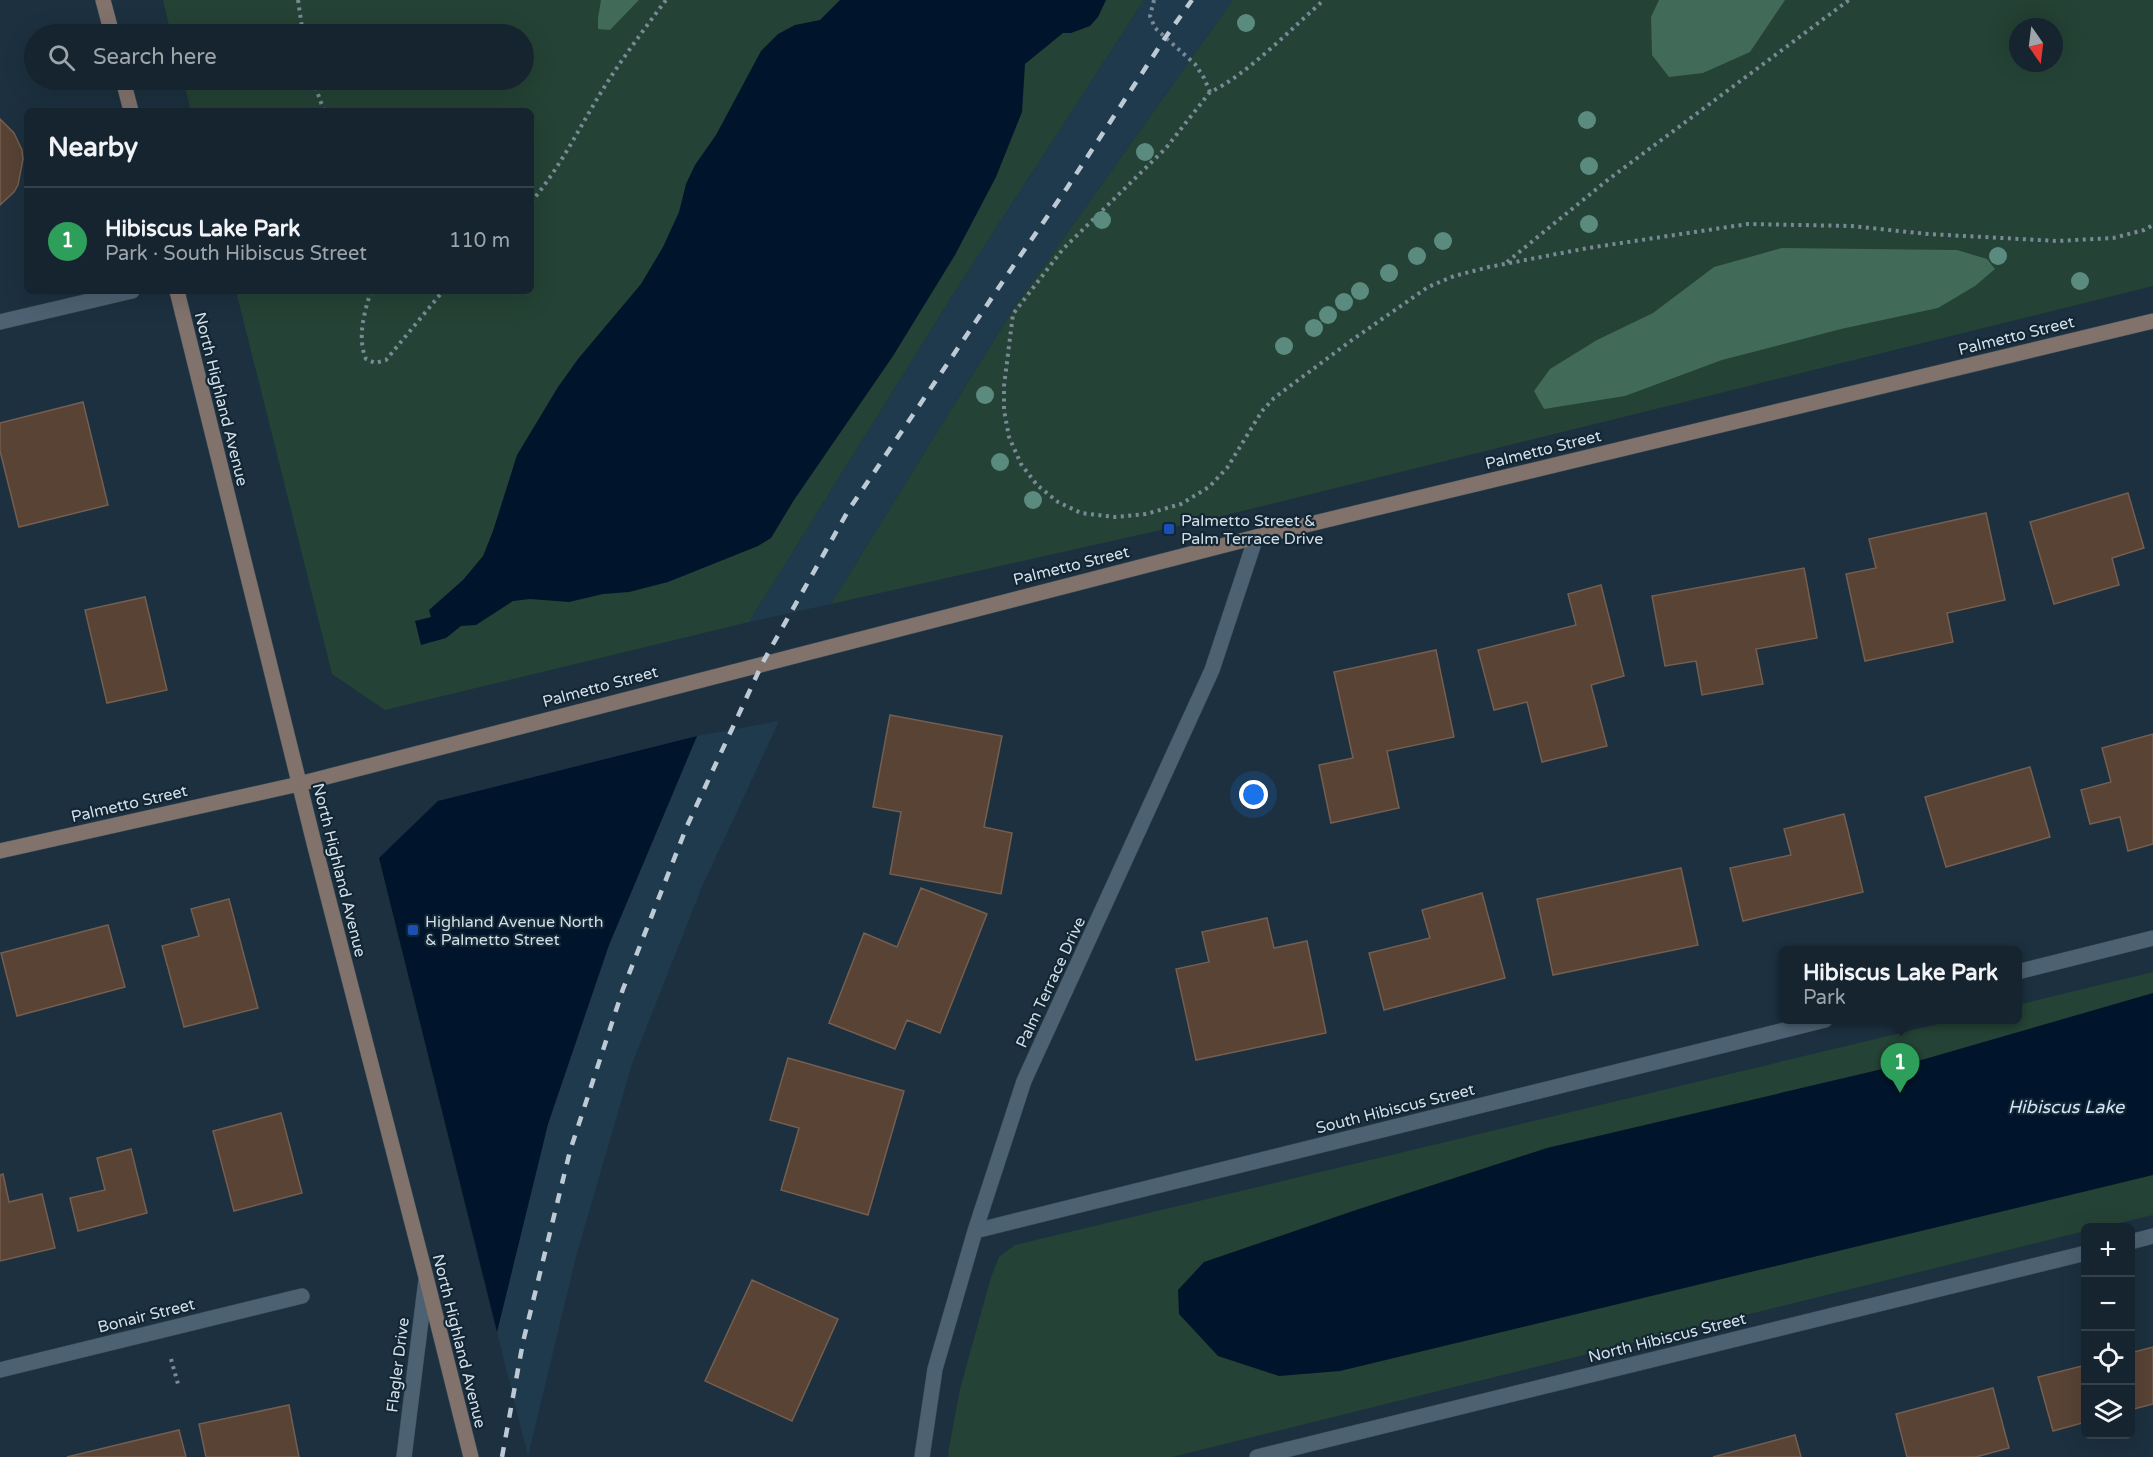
<!DOCTYPE html>
<meta charset="utf-8">
<style>
:root{--surface:#15242f;--page:#22303b;--text:#f1f3f6;--muted:#9da4aa;--line:#34414b;--accent:#bca0f2}
body{margin:0;font-family:"Varela Round",sans-serif;background:var(--page);color:var(--text)}
.controls{position:absolute;right:18px;bottom:18px;display:grid;overflow:hidden;border-radius:9px;box-shadow:0 6px 24px #0002}
.controls button{width:54px;height:54px;display:grid;place-items:center;padding:0;border:0;border-bottom:2px solid var(--line);background:var(--surface);color:var(--text);font:30px sans-serif}
.compass{position:absolute;left:2009px;top:18px;width:54px;height:54px;border-radius:50%;background:var(--surface);box-shadow:0 6px 24px #0002;rotate:166deg}
.you{position:absolute;left:1254px;top:795px;width:21px;height:21px;margin:-15px;border:4px solid #fff;border-radius:50%;background:#1a73e8;box-shadow:0 0 0 9px #1a73e833}
.badge{display:grid;place-items:center;width:39px;height:39px;border-radius:50%;background:var(--accent);color:#fff;font-size:20px;font-weight:700}
.pin{position:absolute;translate:-50% -50px;filter:drop-shadow(0 2px 3px #0008)}
.pin::after{content:'';position:absolute;top:32px;width:21px;height:18px;background:inherit;clip-path:polygon(0 0,100% 0,50% 100%)}
.popup{position:absolute;left:1779px;top:946px;width:243px;height:78px;box-sizing:border-box;display:grid;place-content:center;border-radius:9px;background:var(--surface);filter:drop-shadow(0 2px 4px #0005);font-size:20px;white-space:nowrap;color:var(--muted)}
.popup b{font-size:22px;color:var(--text)}
.popup::after{content:'';position:absolute;left:50%;top:100%;margin-left:-12px;border:12px solid transparent;border-top-color:var(--surface)}
.list{margin:0;padding:0;list-style:none}
h2{display:flex;justify-content:space-between;align-items:center;height:78px;margin:0;padding:0 24px;font-size:26px}
h2 small{font-size:20px;font-weight:400;color:var(--muted)}
.list li{display:grid;grid-template-columns:39px 1fr auto;gap:18px;align-items:center;box-sizing:border-box;height:108px;padding:0 24px;border-top:2px solid var(--line)}
.list b{display:block;font-size:22px;white-space:nowrap}
.list p{margin:0;font-size:20px;white-space:nowrap;color:var(--muted)}
.list em{font-size:20px;font-style:normal;color:var(--muted)}
.icon{flex:none;width:33px;height:33px;fill:none;stroke:currentColor;stroke-width:2;stroke-linecap:round;stroke-linejoin:round}
.map{position:relative;flex:none;width:2153px;height:1457px;overflow:hidden}
.search{position:absolute;background:var(--surface);box-shadow:0 6px 24px #0002;left:24px;top:24px;width:510px;height:66px;display:flex;align-items:center;gap:15px;box-sizing:border-box;padding:0 21px;border-radius:33px;color:var(--muted);font-size:22px}
.panel{position:absolute;background:var(--surface);box-shadow:0 6px 24px #0002;left:24px;top:108px;width:510px;height:186px;border-radius:9px}
.map>svg:first-child{display:block}
.built{fill:#203a4d}
.green{fill:#244235;fill-rule:evenodd}
.forest{fill:#426a58}
.water{fill:#00152b}
.building{fill:#584335;stroke:#745e4f;stroke-width:1.5}
.lines{fill:none;stroke-linecap:round;stroke-linejoin:round}
.street-casing{stroke:#3a4b58;stroke-width:16}
.secondary-casing{stroke:#3a4b58;stroke-width:16}
.path{stroke:#798995;stroke-width:4;stroke-dasharray:3 4.5;stroke-linecap:butt}
.street{stroke:#4c6171;stroke-width:15}
.secondary{stroke:#81726c;stroke-width:15}
.rail{stroke:#bdcad5;stroke-width:4.5;stroke-dasharray:10 10;stroke-linecap:butt}
.tree{fill:#5b8a7f}
.transit-dot{fill:#1a4fb4;stroke:#132634;stroke-width:2}
.labels{text-anchor:middle;stroke-width:4.5;stroke-linejoin:round;paint-order:stroke}
.street-label{font-size:16px;fill:#d2dee8;stroke:#132634}
.poi-label{font-size:16px;fill:#d2dee8;stroke:#132634;text-anchor:start}
.water-label{font-size:18px;font-style:italic;fill:#d0e3f7;stroke:#132634}
</style>
<div class="map">
<svg width="2153" height="1457" viewBox="0 0 2153 1457">
<rect width="100%" height="100%" fill="#1c303f"/>
<!-- built -->
<path class="built" d="M1144 0H1233L1014 308 831 604 749 622 957 288Z
M779 721 701 889 632 1064 577 1253 528 1456 497 1332 548 1124 609 945 697 736Z"/>
<!-- green -->
<path class="green" d="M163 0H1144L957 288 749 622 385 710 332 674 236 291H531V111H191L183 80H524V34H171Z
M1233 0H2153V286L1214 518 831 604 1014 308ZM2018 27H2054V63H2018Z
M2153 972V1215L2102 1227 2086 1228 2085 1231 1172 1457H949L948 1453 960 1389 991 1277 999 1257 1015 1245 1955 1020H2017V1005Z"/>
<!-- forest -->
<path class="forest" d="M601 0H639L610 30 598 29V18Z
M1659 0H1785L1750 52 1703 73 1669 77 1652 55 1651 17Z
M1782 248 1957 250 1987 259 1995 269 1975 286 1938 308 1841 329 1722 360 1625 396 1544 409 1534 391 1550 369 1597 340 1653 313 1714 267Z"/>
<!-- water -->
<path class="water" d="M840 0H1106L1098 17 1090 26 1071 33H1063L1025 64 1022 112 996 177 955 255 893 356 794 500 771 538 758 546 668 582 629 592 603 594 569 602 530 599 513 601 476 625 461 626 446 638 421 645 415 621 431 617 429 610 463 580 483 556 493 531 517 455 558 387 578 359 641 284 663 247 679 212 686 184 695 165 716 135 761 51 778 34 795 25 820 20Z
M697 736 609 945 548 1124 497 1332 379 858 438 801Z
M2153 993V1175L1340 1371 1279 1376 1218 1356 1179 1314 1178 1290 1204 1262 1356 1210 1547 1148 1925 1059Z"/>
<!-- building -->
<path class="building" d="M0 119 14 133 22 150 23 159 18 185 14 192 0 205Z
M83 402 108 505 19 527 0 451V423Z
M2128 493 2144 548 2112 558 2119 585 2054 604 2030 522Z
M1986 513 2005 600 1947 613 1953 642 1865 661 1846 574 1876 568 1869 539Z
M1804 568 1817 638 1756 649 1763 684 1702 695 1696 661 1665 666 1652 596Z
M1601 585 1624 676 1591 685 1607 746 1542 762 1527 702 1494 710 1478 650 1576 625 1568 594Z
M145 597 167 690 107 703 85 610Z
M1436 650 1454 737 1387 751 1399 808 1331 823 1319 765 1353 758 1334 672Z
M890 715 1002 736 984 827 1012 833 1001 894 890 874 901 812 873 807Z
M2153 734V844L2128 851 2120 817 2090 824 2081 790 2111 782 2102 748Z
M2030 767 2050 837 1946 867 1925 797Z
M1844 814 1863 892 1743 921 1730 868 1791 855 1784 829Z
M1681 868 1698 945 1553 975 1537 899Z
M921 888 987 914 940 1033 907 1020 895 1049 829 1023 864 933 897 947Z
M1482 893 1505 978 1384 1010 1369 953 1430 938 1422 910Z
M229 899 258 1008 184 1027 162 946 199 936 191 909Z
M1267 918 1274 948 1307 941 1326 1033 1196 1060 1176 969 1209 962 1202 932Z
M108 925 125 987 17 1016 1 953Z
M788 1058 904 1091 868 1215 781 1190 799 1128 770 1120Z
M281 1113 302 1193 234 1211 213 1131Z
M131 1149 147 1213 78 1231 70 1198 105 1190 97 1158Z
M3 1174 9 1202 42 1194 55 1248 0 1261V1175Z
M752 1280 838 1319 792 1421 705 1381Z
M2153 1347V1404L2130 1410V1353Z
M2086 1365V1422L2053 1431 2038 1377Z
M1993 1388 2009 1448 1976 1457H1907L1896 1414Z
M289 1405 299 1457H206L199 1424Z
M179 1430 186 1457H67Z
M1795 1435 1801 1457H1713Z"/>
<g class="lines">
<!-- street casing -->
<g class="street-casing">
<path id="street" d="M0 322 132 291
M2017 972 2153 938
M975 1231 1825 1020
M2130 1242 2153 1236
M0 1370 302 1296
M404 1457 426 1280
M922 1457 935 1369 975 1231 1024 1081 1212 670 1256 537
M1257 1457 2086 1253"/>
</g>
<!-- secondary casing -->
<g class="secondary-casing">
<path id="secondary" d="M103 0 112 34
M123 80 131 111
M177 291 315 847 426 1277 471 1457
M0 851 299 784 1256 537 2153 321"/>
</g>
<!-- path -->
<path class="path" d="M298 0 303 34
M1154 0 1150 16 1155 28 1195 64 1204 78 1210 92C1246 76 1293 27 1324 0
M313 80 324 111
M1210 92 1166 148 1063 249 1013 314 1004 386V410L1009 437 1021 464 1037 485 1058 502 1081 513 1115 517 1146 514 1181 504 1209 487 1227 468 1262 411 1274 398 1352 340 1428 287 1454 276 1489 267 1588 248 1748 224 1851 226 1928 234 2057 241 2113 238 2144 230 2153 225
M531 202C561 167 581 124 605 86 624 56 645 28 666 0
M1507 262 1605 182 1849 0
M371 291C364 313 357 338 366 359L375 363 386 360 443 291
M171 1359 178 1384"/>
<!-- street -->
<use href="#street" class="street"/>
<!-- secondary -->
<use href="#secondary" class="secondary"/>
<!-- rail -->
<path class="rail" d="M502 1457 523 1342 570 1151 623 989 687 826 763 662 848 511 1016 262 1067 188 1165 38 1192 0"/>
</g>
<!-- trees -->
<g class="tree">
<circle cx="1246" cy="23" r="9"/>
<circle cx="1587" cy="120" r="9"/>
<circle cx="1145" cy="152" r="9"/>
<circle cx="1589" cy="166" r="9"/>
<circle cx="1102" cy="220" r="9"/>
<circle cx="1589" cy="224" r="9"/>
<circle cx="1443" cy="241" r="9"/>
<circle cx="1417" cy="256" r="9"/>
<circle cx="1998" cy="256" r="9"/>
<circle cx="1389" cy="273" r="9"/>
<circle cx="2080" cy="281" r="9"/>
<circle cx="1360" cy="291" r="9"/>
<circle cx="1344" cy="302" r="9"/>
<circle cx="1328" cy="315" r="9"/>
<circle cx="1314" cy="328" r="9"/>
<circle cx="1284" cy="346" r="9"/>
<circle cx="985" cy="395" r="9"/>
<circle cx="1000" cy="462" r="9"/>
<circle cx="1033" cy="500" r="9"/>
</g>
<!-- markers -->
<g class="transit-dot">
<rect x="1163" y="523" width="12" height="12" rx="3"/>
<rect x="407" y="924" width="12" height="12" rx="3"/>
</g>
<g class="labels">
<!-- street labels -->
<g class="street-label">
<text transform="translate(2016 335) rotate(-14)" y="6">Palmetto Street</text>
<text transform="translate(222 399) rotate(76)" y="6">North Highland Avenue</text>
<text transform="translate(1543 449) rotate(-14)" y="6">Palmetto Street</text>
<text transform="translate(1071 565) rotate(-14)" y="6">Palmetto Street</text>
<text transform="translate(600 686) rotate(-15)" y="6">Palmetto Street</text>
<text transform="translate(129 803) rotate(-13)" y="6">Palmetto Street</text>
<text transform="translate(340 870) rotate(76)" y="6">North Highland Avenue</text>
<text transform="translate(1050 982) rotate(-65)" y="6">Palm Terrace Drive</text>
<text transform="translate(1395 1108) rotate(-14)" y="6">South Hibiscus Street</text>
<text transform="translate(146 1315) rotate(-14)" y="6">Bonair Street</text>
<text transform="translate(1667 1337) rotate(-14)" y="6">North Hibiscus Street</text>
<text transform="translate(460 1341) rotate(76)" y="6">North Highland Avenue</text>
<text transform="translate(397 1365) rotate(-83)" y="6">Flagler Drive</text>
</g>
<!-- poi labels -->
<g class="poi-label">
<text x="1181" y="526">Palmetto Street &amp;<tspan x="1181" dy="18">Palm Terrace Drive</tspan></text>
<text x="425" y="927">Highland Avenue North<tspan x="425" dy="18">&amp; Palmetto Street</tspan></text>
</g>
<!-- water labels -->
<g class="water-label">
<text x="2066" y="1113">Hibiscus Lake</text>
</g>
</g>
</svg>
<div class="controls">
<button>+</button>
<button>−</button>
<button><svg class="icon" aria-label="locate" viewBox="0 0 24 24"><circle cx="12" cy="12" r="6"/><path d="M12 2v4M12 18v4M2 12h4M18 12h4"/></svg></button>
<button><svg class="icon" aria-label="layers" viewBox="0 0 24 24"><path d="M12 4l9 5-9 5-9-5zM3 14l9 5 9-5"/></svg></button>
</div>
<svg class="compass" viewBox="-18 -18 36 36"><path d="M0-13l5 13h-10z" fill="#e53935"/><path d="M0 13l5-13h-10z" fill="#9da4aa"/></svg>
<div class="you"></div>
<div class="pin badge" style="left:1900px;top:1093px;background:#2e9e5b">1</div>
<div class="popup"><b>Hibiscus Lake Park</b>Park</div>
<div class="search"><svg class="icon" aria-label="search" viewBox="0 0 24 24"><circle cx="10" cy="10" r="6"/><path d="M15 15l6 6"/></svg>Search here</div>
<section class="panel">
<h2>Nearby<small></small></h2>
<ul class="list">
<li><span class="badge" style="background:#2e9e5b">1</span><div><b>Hibiscus Lake Park</b><p>Park · South Hibiscus Street</p></div><em>110 m</em></li>
</ul>
</section>
</div>
